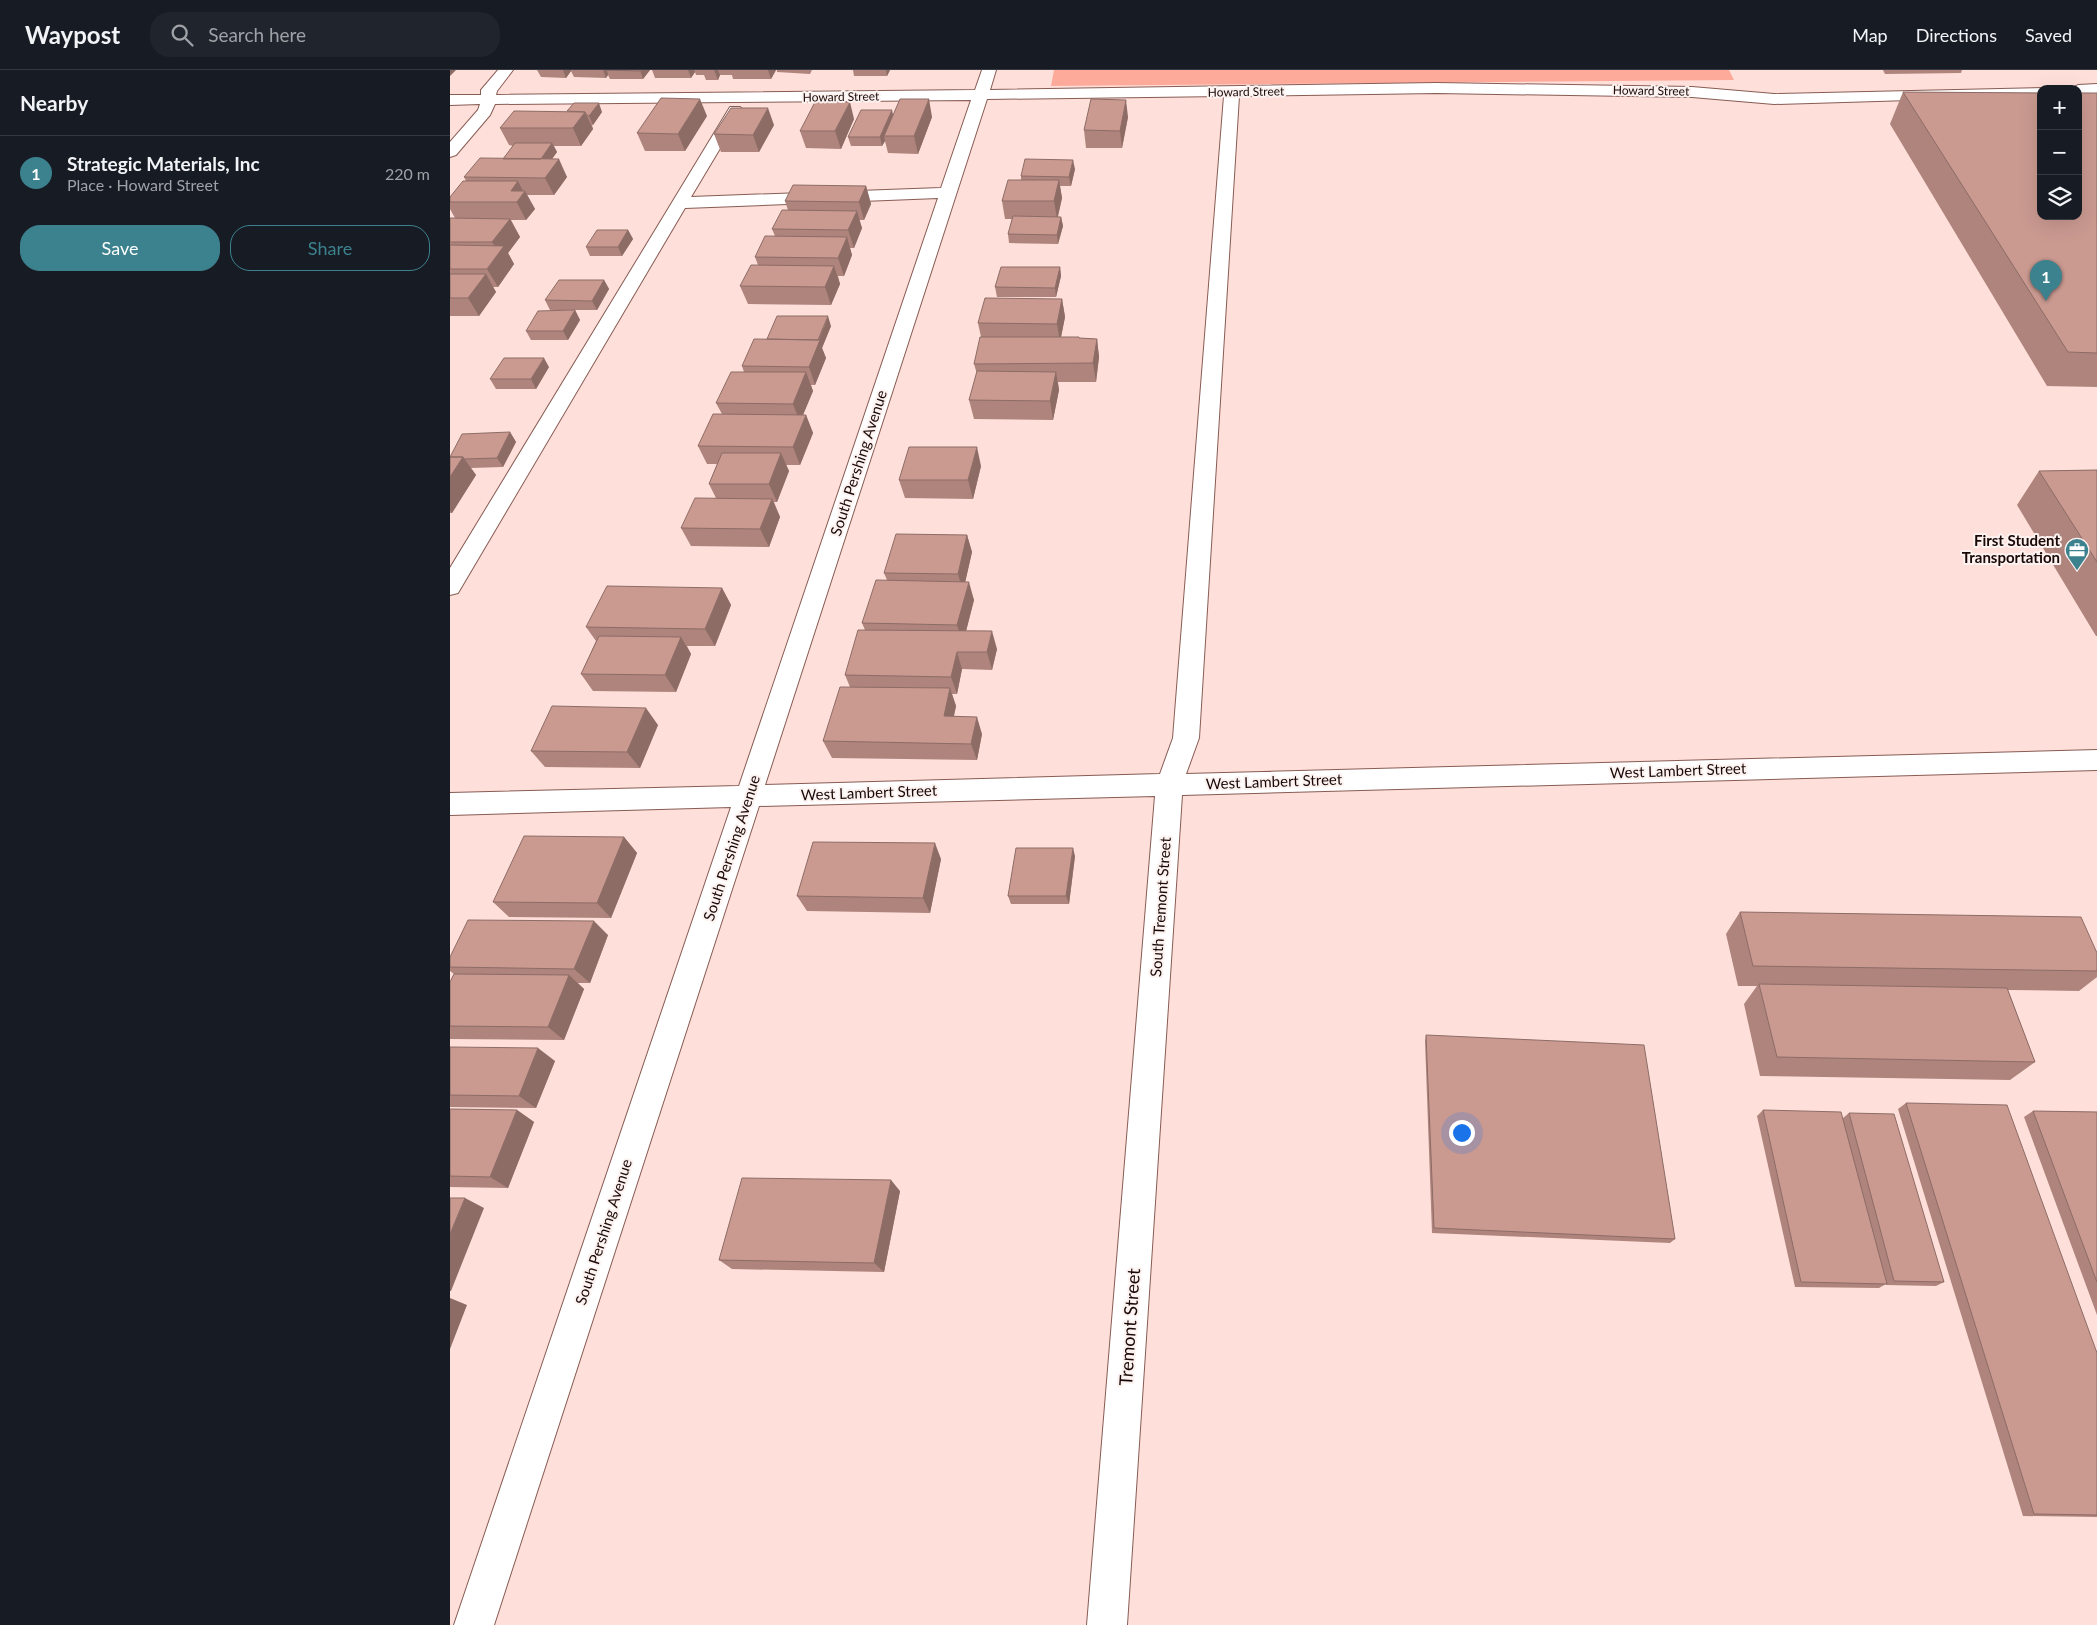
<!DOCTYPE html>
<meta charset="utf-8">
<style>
:root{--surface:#171b24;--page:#20242c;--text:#f1f3f6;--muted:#9ea1a6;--line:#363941;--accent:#3c828e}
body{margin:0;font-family:Lato,sans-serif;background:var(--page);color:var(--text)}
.controls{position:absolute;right:15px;top:15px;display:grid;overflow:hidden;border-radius:10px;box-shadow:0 5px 20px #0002}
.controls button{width:45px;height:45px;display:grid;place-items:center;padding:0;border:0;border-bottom:1px solid var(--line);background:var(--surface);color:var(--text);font:25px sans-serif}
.you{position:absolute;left:1011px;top:1062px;width:18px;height:18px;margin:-12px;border:4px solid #fff;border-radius:50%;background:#1a73e8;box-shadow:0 0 0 8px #1a73e833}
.badge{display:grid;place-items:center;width:32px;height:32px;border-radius:50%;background:var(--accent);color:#fff;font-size:16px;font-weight:700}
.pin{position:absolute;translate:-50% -41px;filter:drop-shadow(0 1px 2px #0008)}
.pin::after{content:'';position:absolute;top:26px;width:18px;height:15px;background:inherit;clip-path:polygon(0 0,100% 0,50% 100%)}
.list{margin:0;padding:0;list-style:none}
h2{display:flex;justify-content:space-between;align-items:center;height:65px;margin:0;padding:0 20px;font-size:21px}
h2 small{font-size:16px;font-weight:400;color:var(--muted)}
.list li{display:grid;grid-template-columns:32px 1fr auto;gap:15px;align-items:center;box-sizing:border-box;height:75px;padding:0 20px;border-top:1px solid var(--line)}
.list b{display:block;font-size:19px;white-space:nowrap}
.list p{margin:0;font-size:16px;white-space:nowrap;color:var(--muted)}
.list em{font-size:16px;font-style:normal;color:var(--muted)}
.actions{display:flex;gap:10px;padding:15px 20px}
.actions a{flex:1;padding:11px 0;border:1px solid var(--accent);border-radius:20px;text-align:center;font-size:18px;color:var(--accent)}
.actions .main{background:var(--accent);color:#fff}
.icon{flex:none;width:28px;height:28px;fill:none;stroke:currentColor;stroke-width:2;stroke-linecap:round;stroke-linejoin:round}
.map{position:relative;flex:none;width:1647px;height:1555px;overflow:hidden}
header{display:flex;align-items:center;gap:30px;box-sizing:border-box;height:70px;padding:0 25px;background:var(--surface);border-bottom:1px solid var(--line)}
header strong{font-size:24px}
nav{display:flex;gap:28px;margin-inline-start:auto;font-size:18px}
.search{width:350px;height:45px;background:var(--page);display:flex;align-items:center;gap:12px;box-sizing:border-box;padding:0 18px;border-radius:20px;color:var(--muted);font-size:19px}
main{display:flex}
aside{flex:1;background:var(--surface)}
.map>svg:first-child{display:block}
.green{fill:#feaa9b}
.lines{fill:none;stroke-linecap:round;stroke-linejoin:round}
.minor-casing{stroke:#875c54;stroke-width:2}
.minor{fill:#fff;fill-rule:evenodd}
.wall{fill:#ae847d}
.shaded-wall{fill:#8d6c66}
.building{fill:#ca9a91;stroke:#8d6c66}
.labels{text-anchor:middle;stroke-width:4;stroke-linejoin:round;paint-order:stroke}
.far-street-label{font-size:12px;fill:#190806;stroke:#fcf2f0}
.street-label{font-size:15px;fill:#190806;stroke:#fcf2f0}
.poi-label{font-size:15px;font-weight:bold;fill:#190806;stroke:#fcf2f0;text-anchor:end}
.near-street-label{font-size:18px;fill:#190806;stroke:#fcf2f0}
</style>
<header>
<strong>Waypost</strong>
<div class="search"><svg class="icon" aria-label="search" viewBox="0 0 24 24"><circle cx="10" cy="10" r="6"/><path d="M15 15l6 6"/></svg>Search here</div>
<nav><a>Map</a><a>Directions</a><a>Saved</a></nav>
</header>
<main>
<aside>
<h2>Nearby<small></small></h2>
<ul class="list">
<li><span class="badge">1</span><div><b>Strategic Materials, Inc</b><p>Place · Howard Street</p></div><em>220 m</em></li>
</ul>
<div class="actions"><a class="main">Save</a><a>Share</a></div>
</aside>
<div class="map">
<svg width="1647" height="1555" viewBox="0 0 1647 1555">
<rect width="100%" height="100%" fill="#fedfd9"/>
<!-- green -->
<path class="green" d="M604 0H1279L1284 10 601 16Z"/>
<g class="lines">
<!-- minor casing -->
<g class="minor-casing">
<path id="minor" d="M48 0H63L47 21 46 25 525 20 532 0H546L540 20 987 13 1242 17 1324 24 1596 18 1591 19V26L1324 34 1242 27 987 23 789 26 749 668 736 704 1647 680V700L732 725 677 1555H637L705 726 309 736 44 1555H4L281 737 0 745V723L289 716 488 128 235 138 8 523 0 525V498L280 37H290L293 40 241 127 491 118 521 30 45 34 40 45 6 85 0 87V72L28 40 30 34 0 35V25H31V20ZM774 26 723 668 710 704 315 715 537 29Z
M1647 14V24L1628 25V19H1621L1628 15Z"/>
</g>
<!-- minor -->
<use href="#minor" class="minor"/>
</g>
<!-- wall -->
<path class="wall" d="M87 0H200L193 9H160L158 5 156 8 124 7 121 1 116 8 91 7Z
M202 0H326L321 9H283L282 5H270L268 10H256L254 5H246L245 2 241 8H205Z
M327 0H362L360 4 327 2Z
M403 0H440L437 6H404Z
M1433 0H1512L1511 3 1435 4Z
M1453 22 1647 23V317L1597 316 1440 54Z
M152 42 143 55H142L143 59 131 76H104L107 82 102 89 117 107 104 125H77L85 139 76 150H61L70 167 58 183 64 194 48 217H43L46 222 29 246H0V148H5L0 139V127L16 111 14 107 53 89 63 76 59 75 50 58Z
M443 44 482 47 468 84 438 83 435 71 432 76H401L398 67Z
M257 46 235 81H195L187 63Z
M678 47 672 78H636L634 60Z
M404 49 391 79 356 78 350 61Z
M324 55 309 82H271L264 64Z
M625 99 621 116H610L612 128 608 147H611L613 156 608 174 559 173 558 164 562 149H555L552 131 571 110V106Z
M416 116 421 134 414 150H409L412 158 404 178H400L402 185 394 206H388L390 214 381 235 298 234 290 216 308 195 305 187 325 166 322 159 338 140 335 131Z
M178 160 183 169 172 186H140L136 177Z
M610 197 611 206 606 227H547L545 217Z
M154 210 159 219 147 240H100L95 230Z
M612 229 615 247 611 267 647 269 649 287 646 312H608L609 320 603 350 524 349 519 330 527 304 524 294 531 267 528 253Z
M125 240 130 250 118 270H81L76 261Z
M381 256 372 278 376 288 365 315H361L363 321 353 345H356L363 363 350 395H336L339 401 327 432H324L330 447 319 477 241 476 231 458 266 428 259 414 267 394H257L248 376 272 344 266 333 294 302 292 296 317 269Z
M99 297 86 319H46L40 309Z
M60 362 66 372 53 397 21 398 26 405 2 443H0V386Z
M531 396 523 429 455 428 449 410Z
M1647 400V566H1646L1567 435 1589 401Z
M517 465 522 482 515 512 524 530 516 561 547 579 542 600 512 599 507 624H502L506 636 504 646 532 664 527 690 382 688 373 671 400 617 395 605 415 560 412 553 437 510 434 503Z
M272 518 281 535 265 576H237L241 584 226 622 143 621 131 604 146 571 136 557Z
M208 655 190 698 95 697 81 681Z
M174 767 187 783 161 848 59 847 43 832Z
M625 786 619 834H561L558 826Z
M491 789 480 843 357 841 347 826Z
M1290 842 1647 883V907L1629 921 1558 920 1585 992 1560 1010 1310 1006 1294 934 1307 916H1288L1276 864Z
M158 865 140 913H128L134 919 114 970 0 969V912L4 904 0 901V887Z
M976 965 1225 1169 1220 1173 982 1163 975 971Z
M0 977 105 991 86 1038 0 1037Z
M1456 1033 1647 1283V1447L1573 1446 1448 1039Z
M0 1039 67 1040 84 1052 58 1118 0 1117Z
M1313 1040 1393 1048 1399 1043 1494 1212 1486 1216 1436 1215V1214L1429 1218 1345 1217 1307 1046Z
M1583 1041 1647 1042V1245L1574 1047Z
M450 1121 434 1202 282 1199 269 1190Z"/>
<!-- shaded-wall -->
<path class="shaded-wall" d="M0 0H6L0 6Z
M113 0H121V1L116 8Z
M153 0H162H157L158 5 156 8Z
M190 0H200L193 9Z
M238 0H244L245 2 241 8Z
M264 0H268L270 5 268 10Z
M318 0H326L321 9Z
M436 0H440L437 6Z
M250 29 257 46 235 81 228 64Z
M479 29 482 47 468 84 464 66Z
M676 30 678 47 672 78 670 61Z
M400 32 404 49 391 79 385 61Z
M149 33 152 42 143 55 139 46Z
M318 38 324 55 309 82 303 65Z
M442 40 444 49 434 66 435 71 432 76 430 67Z
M135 42 143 59 131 76 123 58Z
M102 73 107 82 94 100 89 91Z
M109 89 117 107 104 125 95 108Z
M623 90 625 99 621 116 619 107Z
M609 110 612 128 607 149 604 131Z
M68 111 74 123 75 121 85 139 76 150 61 121Z
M416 116 421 134 414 150 409 132Z
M407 141 412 158 404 178 398 160Z
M611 147 613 156 608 174 607 165Z
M60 149 70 167 58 183 64 194 48 217 37 199 49 183 42 172Z
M178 160 183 169 172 186 168 177Z
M397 167 402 185 394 206 388 188Z
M384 196 390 214 381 235 375 217Z
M610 197 611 206 606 227 605 218Z
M36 204 46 222 29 246 18 228Z
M154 210 159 219 147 240 142 231Z
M612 229 615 247 610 272 607 254Z
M125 240 130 250 118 270 113 261Z
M378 246 381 256 372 278 376 288 365 315 359 297Z
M647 269 649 287 646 312 643 293Z
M94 288 99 297 86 319 81 309Z
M356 302 363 321 350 352 343 334Z
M606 302 609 320 603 350 600 331Z
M356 345 363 363 350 395 343 377Z
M60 362 66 372 53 397 47 388Z
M527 377 531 396 523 429 518 410Z
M331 383 339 401 327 432 319 414Z
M13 387 26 405 2 443 0 440V407Z
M322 429 330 447 319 477 310 459Z
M517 465 522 482 513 522 508 504Z
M519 512 524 530 513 573 507 555Z
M272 518 281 535 265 576 255 559Z
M542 561 547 579 542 600 537 582Z
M231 567 241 584 226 622 215 605Z
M507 582 512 599 507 624 501 607Z
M500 618 506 636 500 663 494 646Z
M196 638 208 655 190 698 177 682Z
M527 647 532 664 527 690 521 674Z
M174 767 187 783 161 848 147 833Z
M485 773 491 789 480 843 473 828Z
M623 778 625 786 619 834 616 826Z
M144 851 158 865 140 913 124 899Z
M119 905 134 919 114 970 98 957Z
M88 978 105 991 86 1038 69 1026Z
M67 1040 84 1052 58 1118 40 1107Z
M441 1110 450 1121 434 1202 424 1193Z
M15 1128 34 1138 1 1221H0V1164Z
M0 1228 17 1235 0 1279Z"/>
<!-- building -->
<path class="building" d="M157 0H190V1Z
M1453 22 1591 23V146H1628V23H1647V283L1618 282Z
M211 28 250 29 228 64 187 63Z
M450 29H479L464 66H434Z
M641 29 676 30 670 61 634 60Z
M365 32H400L385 61H350Z
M124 33H149L139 46H138L135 42 117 41Z
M281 38H318L303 65 264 64Z
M411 40H442L430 67H398Z
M64 41 135 42 123 58H50Z
M65 73H102L91 89H53Z
M30 88 109 89 95 108 14 107Z
M575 89 623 90 619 107 571 106Z
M558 110H609L604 131H552Z
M13 111H68L61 121H75L67 132H0V127Z
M343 115 416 116 409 132 335 131Z
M332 140 407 141 398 160 322 159Z
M563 146 611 147 607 165 558 164Z
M0 148 60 149 42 172H0Z
M147 160H178L168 177H136Z
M315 166 397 167 388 188 305 187Z
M0 175 54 176 37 199H0Z
M301 195 384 196 375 217 290 216Z
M551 197H610L605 218 545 217Z
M0 204H36L18 228H0Z
M109 210H154L142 231 95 230Z
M535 228 612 229 607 254 528 253Z
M125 240 113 261H76L88 241Z
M327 246H378L368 270 317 269Z
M530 267H629V268L647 269 643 293 524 294Z
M304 269 370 270 359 297 292 296Z
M54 288H94L81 309H40Z
M527 301 606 302 600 331 519 330Z
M281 302H356L343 334 266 333Z
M263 344 356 345 343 377 248 376Z
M60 362 47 388 14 389 13 387H0L12 364Z
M459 377H527L518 410H449Z
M272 383H331L319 414H259Z
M0 387H13L0 407Z
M1647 400V492L1589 401Z
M245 428 322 429 310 459 231 458Z
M446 464 517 465 508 504 434 503Z
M426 510 519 512 507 555 412 553Z
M157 516 272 518 255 559 136 557Z
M408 560 542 561 537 582H507L501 607 395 605Z
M149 566 231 567 215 605 131 604Z
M390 617 500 618 494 646 527 647 521 674 373 671Z
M102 636 196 638 177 682 81 681Z
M74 766 174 767 147 833 43 832Z
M363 772 485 773 473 828 347 826Z
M566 778H623L616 826H558Z
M1290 842 1631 847 1647 883V901L1303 896Z
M18 850 144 851 124 899 0 897V887Z
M4 904 119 905 98 957 0 956V912Z
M1309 914 1557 918 1585 992 1327 987Z
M976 965 1194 975 1225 1169 984 1158Z
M0 977 88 978 69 1026 0 1025Z
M1456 1033 1557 1035 1647 1283V1445L1584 1444Z
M0 1039 67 1040 40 1107 0 1106Z
M1313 1040 1391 1042 1437 1214 1351 1212Z
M1583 1041 1647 1042V1212Z
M1399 1043 1444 1044 1494 1212 1444 1211Z
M292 1108 441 1110 424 1193 269 1190Z
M0 1128H15L0 1164Z"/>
<!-- icons -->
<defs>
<g id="office-pin" transform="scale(1.25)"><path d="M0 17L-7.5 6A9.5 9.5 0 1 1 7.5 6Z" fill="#3c828e" stroke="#fcf2f0"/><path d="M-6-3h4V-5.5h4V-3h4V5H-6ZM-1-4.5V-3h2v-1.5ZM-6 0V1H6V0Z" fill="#fff"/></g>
</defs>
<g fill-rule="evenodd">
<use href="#office-pin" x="1627" y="480"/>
</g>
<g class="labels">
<!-- far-street labels -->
<g class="far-street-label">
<text transform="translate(1201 21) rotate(1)" y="4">Howard Street</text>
<text transform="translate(796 22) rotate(-1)" y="4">Howard Street</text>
<text transform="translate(391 27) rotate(-1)" y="4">Howard Street</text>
</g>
<!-- street labels -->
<g class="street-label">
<text transform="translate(409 393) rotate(-72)" y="5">South Pershing Avenue</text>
<text transform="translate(1228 701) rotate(-2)" y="5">West Lambert Street</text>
<text transform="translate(824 712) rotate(-2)" y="5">West Lambert Street</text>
<text transform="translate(419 723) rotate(-2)" y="5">West Lambert Street</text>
<text transform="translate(282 778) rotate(-72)" y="5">South Pershing Avenue</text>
<text transform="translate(711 837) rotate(-86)" y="5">South Tremont Street</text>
<text transform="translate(154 1162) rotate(-72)" y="5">South Pershing Avenue</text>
</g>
<!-- poi labels -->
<g class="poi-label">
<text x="1610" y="476">First Student<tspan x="1610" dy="17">Transportation</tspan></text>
</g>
<!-- near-street labels -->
<g class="near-street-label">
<text transform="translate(680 1257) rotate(-86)" y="6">Tremont Street</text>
</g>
</g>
</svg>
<div class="controls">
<button>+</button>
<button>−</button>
<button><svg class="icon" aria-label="layers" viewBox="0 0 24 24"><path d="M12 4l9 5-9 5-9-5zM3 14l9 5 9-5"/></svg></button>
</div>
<div class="you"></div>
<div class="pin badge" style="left:1596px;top:231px">1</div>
</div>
</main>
